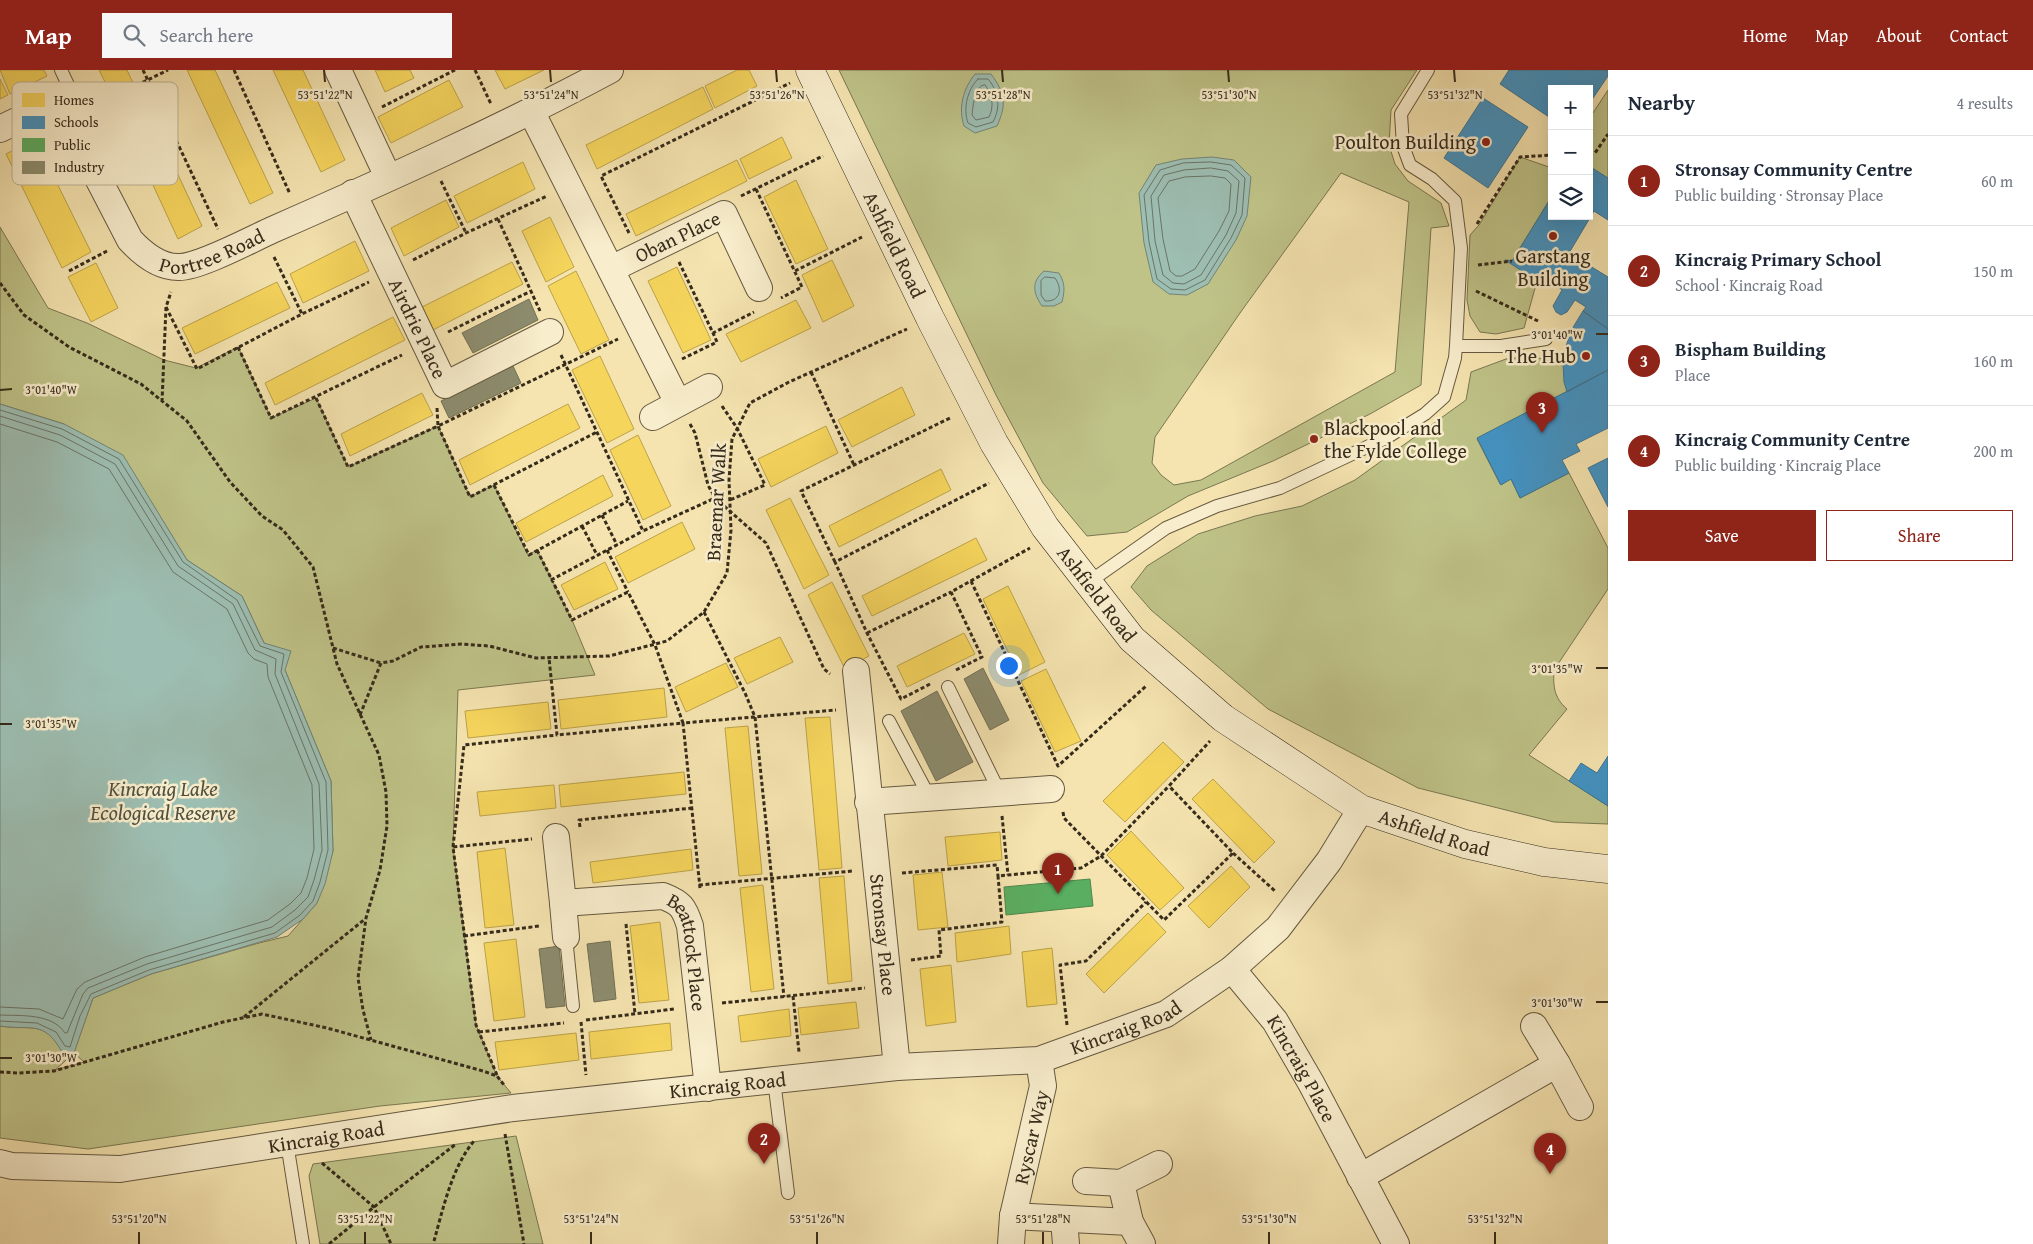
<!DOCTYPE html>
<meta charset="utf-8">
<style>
:root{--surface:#fff;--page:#f6f6f7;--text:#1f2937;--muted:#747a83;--line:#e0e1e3;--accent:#8f2418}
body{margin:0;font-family:"Gentium Book Plus",serif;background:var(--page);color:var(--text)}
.controls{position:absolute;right:15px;top:15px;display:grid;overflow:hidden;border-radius:0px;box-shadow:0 5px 20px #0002}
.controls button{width:45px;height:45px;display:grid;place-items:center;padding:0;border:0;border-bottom:1px solid var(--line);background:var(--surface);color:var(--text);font:25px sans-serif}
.you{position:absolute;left:1008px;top:595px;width:18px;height:18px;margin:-12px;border:4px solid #fff;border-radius:50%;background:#1a73e8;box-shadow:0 0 0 8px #1a73e833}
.badge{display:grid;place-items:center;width:32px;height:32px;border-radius:50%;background:var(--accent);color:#fff;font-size:16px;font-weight:700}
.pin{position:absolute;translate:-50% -41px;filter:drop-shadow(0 1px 2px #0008)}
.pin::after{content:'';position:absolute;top:26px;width:18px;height:15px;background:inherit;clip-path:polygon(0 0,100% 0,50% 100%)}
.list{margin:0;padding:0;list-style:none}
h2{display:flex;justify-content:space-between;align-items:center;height:65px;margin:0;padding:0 20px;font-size:21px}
h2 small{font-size:16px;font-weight:400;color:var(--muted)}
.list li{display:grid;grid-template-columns:32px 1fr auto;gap:15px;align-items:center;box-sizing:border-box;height:90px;padding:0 20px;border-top:1px solid var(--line)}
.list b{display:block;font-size:19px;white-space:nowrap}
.list p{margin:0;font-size:16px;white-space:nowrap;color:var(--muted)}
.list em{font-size:16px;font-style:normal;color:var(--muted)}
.actions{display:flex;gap:10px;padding:15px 20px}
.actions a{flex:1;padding:11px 0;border:1px solid var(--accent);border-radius:0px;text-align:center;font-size:18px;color:var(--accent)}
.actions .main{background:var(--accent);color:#fff}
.icon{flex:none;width:28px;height:28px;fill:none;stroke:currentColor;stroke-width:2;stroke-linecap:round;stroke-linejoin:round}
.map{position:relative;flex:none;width:1608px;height:1174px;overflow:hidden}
header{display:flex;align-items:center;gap:30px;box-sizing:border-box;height:70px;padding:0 25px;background:var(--accent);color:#fff}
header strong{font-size:24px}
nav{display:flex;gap:28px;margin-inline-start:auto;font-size:18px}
.search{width:350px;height:45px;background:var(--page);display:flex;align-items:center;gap:12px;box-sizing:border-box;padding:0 18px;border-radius:0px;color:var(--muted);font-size:19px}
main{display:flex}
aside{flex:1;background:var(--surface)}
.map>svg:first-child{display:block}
.green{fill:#bfc388;stroke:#7a7752;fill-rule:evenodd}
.water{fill:#9dbeb2;stroke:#748376}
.homes{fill:#f6d55c;stroke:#bca248}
.schools{fill:#4393c3;stroke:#3f7491}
.public{fill:#5aae61;stroke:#4f874c}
.industry{fill:#8c8c6e;stroke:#726f55}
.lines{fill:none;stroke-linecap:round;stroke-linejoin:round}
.shore{stroke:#6a7466;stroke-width:1}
.lane-casing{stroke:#665940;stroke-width:14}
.street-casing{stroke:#665940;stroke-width:28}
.secondary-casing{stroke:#362b1b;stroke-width:29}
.path{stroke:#362b1b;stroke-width:3;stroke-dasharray:4 2.5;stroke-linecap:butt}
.lane{stroke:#f8edcc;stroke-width:12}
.street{stroke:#f8edcc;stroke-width:26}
.secondary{stroke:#f8edcc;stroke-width:28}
.ticks{fill:none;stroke:#362b1b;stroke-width:2}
.poi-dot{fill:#8f2418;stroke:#f8edcc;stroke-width:2}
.labels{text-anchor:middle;stroke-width:5;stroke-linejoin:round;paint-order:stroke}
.poi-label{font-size:20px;fill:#362b1b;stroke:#f8edcc;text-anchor:end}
.street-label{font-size:20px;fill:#362b1b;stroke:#f8edcc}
.water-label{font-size:21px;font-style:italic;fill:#505041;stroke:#f8edcc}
.key{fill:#f8edcc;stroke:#beb397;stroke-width:1}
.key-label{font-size:14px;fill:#362b1b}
.ticks-label{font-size:12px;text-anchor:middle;fill:#362b1b;stroke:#f8edcc;stroke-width:5;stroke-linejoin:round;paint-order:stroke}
</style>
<header>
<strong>Map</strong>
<div class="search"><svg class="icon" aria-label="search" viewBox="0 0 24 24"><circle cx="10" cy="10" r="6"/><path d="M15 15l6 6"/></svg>Search here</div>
<nav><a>Home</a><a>Map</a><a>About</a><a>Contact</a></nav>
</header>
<main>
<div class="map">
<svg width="1608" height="1174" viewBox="0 0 1608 1174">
<rect width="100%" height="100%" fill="#f5e4b0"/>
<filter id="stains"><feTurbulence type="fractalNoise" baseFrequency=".004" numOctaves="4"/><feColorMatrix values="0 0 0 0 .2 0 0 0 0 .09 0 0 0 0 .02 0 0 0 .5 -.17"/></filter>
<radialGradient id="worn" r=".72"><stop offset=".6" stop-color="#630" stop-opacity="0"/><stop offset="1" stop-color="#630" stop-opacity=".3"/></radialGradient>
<!-- green -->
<path class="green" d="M839 0H1417L1391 40 1389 75 1395 94 1408 111 1441 133 1449 156 1431 158 1421 315 1370 344 1273 391 1188 426 1127 462 1087 466 1043 413 996 325ZM1341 103 1409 132 1395 302 1201 410 1174 415 1161 405 1152 393 1155 367 1240 243Z
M1608 20V112L1589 100V49Z
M1520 87 1552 98V126L1512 191 1507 190 1537 211 1524 258 1496 264 1480 262 1470 246 1467 230 1470 165 1479 155Z
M0 157 48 238 87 253 164 290 196 298 238 277 271 348 316 328 348 397 438 356 470 427 494 415 528 485 537 480 572 550 595 605 458 620 453 777 476 955 497 1006 511 1023 380 1036 88 1079 0 1068V956C32 961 43 949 62 981L74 982 93 928 151 904 259 873 288 866 317 833 333 781 331 711 285 600 264 573 242 526 187 490 154 437 64 354 0 334ZM74 983 84 992 55 1000Z
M1533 286 1548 291 1563 293 1567 322 1477 369 1500 414 1511 409 1520 428 1569 403 1608 478V519L1554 600C1553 616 1554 628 1567 639L1529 685 1608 736V754L1554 752 1418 718 1268 639 1151 540 1131 517 1147 496 1198 464 1255 446 1302 436 1355 410 1466 330 1471 302 1506 289Z
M516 1066 543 1174H320L309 1106 313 1094Z"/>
<!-- water -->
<path class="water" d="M975 4H991C1005 23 1007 34 997 56L975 63 964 56C958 38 963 19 975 4Z
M1212 87 1234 90 1251 107 1247 146 1236 170 1208 214 1187 225 1169 224 1153 212 1144 173 1139 123 1156 95 1182 89Z
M1044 201 1059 203C1065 213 1065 220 1062 232L1054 236H1042C1033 223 1031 212 1044 201Z
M0 334 64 354 123 385 187 490 242 526 264 573 291 581 285 600 331 711 333 781 325 814 317 833 303 849 277 867 151 904 93 928 74 983 62 982C43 949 32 961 0 956Z"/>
<!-- homes -->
<path class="homes" d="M0 0H44L47 6 10 24Z
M99 0H127L133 13 111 24Z
M187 0H215L273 123 250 134Z
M273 0H303L345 90 321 102Z
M375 0H410L414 8 385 22Z
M495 0H544L505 19Z
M737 0H749L757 16 715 38 705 16Z
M0 9 8 25 0 29Z
M449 10 463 37 391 73 378 47Z
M703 17 713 39 597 99 586 75Z
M138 19 202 156 178 169 114 31Z
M782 67 792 88 749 109 740 89Z
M35 69 91 182 62 198 6 84Z
M737 90 747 111 636 166 626 144Z
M523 92 535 119 467 153 454 126Z
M796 110 828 179 796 194 764 127Z
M446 130 459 157 404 186 391 158Z
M550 147 574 197 546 212 522 161Z
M355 171 369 201 303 233 290 204Z
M832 190 854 236 823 252 802 205Z
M512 192 523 214 431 261 420 238Z
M96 193 118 238 91 252 68 207Z
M677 197 711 270 683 283 648 211Z
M576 201 609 270 581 284 548 216Z
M277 212 290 238 195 284 182 258Z
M796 230 811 258 741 292 726 264Z
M393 247 405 270 275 335 265 313Z
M600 286 634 359 607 373 572 300Z
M902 317 915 345 852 377 838 350Z
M422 323 433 345 350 386 341 364Z
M568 334 580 358 470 415 459 390Z
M826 356 838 383 771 417 758 389Z
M638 365 671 436 643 450 610 380Z
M941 399 951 420 839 477 829 456Z
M603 405 613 426 526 472 516 453Z
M790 428 829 505 804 519 766 440Z
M682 452 695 479 628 513 615 487Z
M976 468 987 490 872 546 862 526Z
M605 492 618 519 574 540 561 515Z
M832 512 869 586 845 599 808 525Z
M1008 516 1045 592 1019 605 983 529Z
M964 563 975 584 907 617 897 596Z
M780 567 793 592 747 614 734 588Z
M726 593 738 617 686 642 675 617Z
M1046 599 1081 671 1055 682 1021 611Z
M664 618 667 647 561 659 558 630Z
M548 632 551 659 468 668 465 641Z
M830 647 842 798 819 800 805 648Z
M748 656 762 804 739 806 725 658Z
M1163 672 1184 692 1125 752 1103 731Z
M684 702 686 724 561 737 559 715Z
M1213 709 1275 772 1254 793 1192 729Z
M554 715 556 738 480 746 477 722Z
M1131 761 1184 818 1160 840 1107 785Z
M1000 762 1002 790 948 796 945 767Z
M505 778 514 855 485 858 477 782Z
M691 779 693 800 593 813 590 792Z
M1231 796 1250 817 1209 858 1188 836Z
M942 802 948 857 918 860 913 805Z
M844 806 852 911 828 914 819 808Z
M763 815 774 919 751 922 740 818Z
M1148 843 1166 862 1104 923 1086 904Z
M660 852 669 930 639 933 630 856Z
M1009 856 1011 884 957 892 955 863Z
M516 869 525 947 494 951 484 873Z
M1052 878 1057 934 1027 937 1022 882Z
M951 895 956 952 926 956 920 899Z
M856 932 859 958 801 965 798 938Z
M789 939 791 966 741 972 738 946Z
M670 953 672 980 591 989 589 962Z
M576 963 579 990 499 1000 495 972Z"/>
<!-- schools -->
<path class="schools" d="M1509 0H1608V6L1589 34V19H1552V49L1500 14Z
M1483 28 1528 57 1488 118 1444 88Z
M1589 96 1608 108V150L1594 141 1569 183 1608 207V259L1583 241 1586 237 1575 230 1567 242 1561 245 1556 242 1553 236 1562 220 1550 210 1545 216 1505 190 1512 191 1552 126V146H1589Z
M1583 241 1608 259V300L1567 322 1564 312 1563 293 1565 279 1572 259Z
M1608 300V358L1576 374 1580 381 1562 390 1569 403 1520 428 1511 409 1501 415 1477 368Z
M1608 388V437L1588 398Z
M1608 686V736L1569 711 1581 693 1597 703Z"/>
<!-- public -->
<path class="public" d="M1090 809 1093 836 1006 845 1004 817Z"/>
<!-- industry -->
<path class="industry" d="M529 229 538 250 473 283 462 263Z
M513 296 521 313 449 348 441 331Z
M983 598 1009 650 990 660 964 609Z
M937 621 973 692 936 711 901 641Z
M610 871 616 929 594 932 587 874Z
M559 876 565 936 546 938 539 879Z"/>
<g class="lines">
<!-- shore -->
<path class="shore" d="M978 9H988C999 22 1001 37 993 52L976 57 968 53C963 39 967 20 978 9Z
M985 15C993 24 994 37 989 47L976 50 972 45C973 35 974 23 981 16Z
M1211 92 1231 95 1245 108 1242 145 1231 168 1205 210 1185 220 1171 219 1157 209 1149 172 1144 125 1160 100 1183 93Z
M1211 98 1228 101 1239 111 1236 143 1226 165 1201 205 1184 214 1173 213 1163 205 1155 171 1151 126 1164 105 1184 100Z
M1211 106 1225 108 1231 114 1229 141 1219 161 1195 199 1182 206H1176L1170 201 1163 169 1158 128 1169 111 1185 107Z
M1045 207 1055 208C1063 219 1060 232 1045 231L1041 225V211Z
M0 340 62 359 119 389 183 492 237 530 260 576 284 584 281 602 326 712 328 780 320 812 313 831 300 845 275 863 149 900 91 924 80 946 70 977 65 976 56 962 37 953 0 951
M0 346 60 365 115 394 178 496 233 534 255 580 276 589 275 604 319 714 322 780 314 810 308 827 295 840 272 857 147 894 88 918 83 924 67 963H65C52 943 21 946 0 945
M0 354 57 372 109 399 173 502 227 539 248 583 254 589 267 594 268 607 312 715 314 779 307 808 301 823 290 834 268 850 145 887 85 912 77 919 63 949 39 939 0 937"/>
<!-- lane casing -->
<g class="lane-casing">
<path id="lane" d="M58 31 69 17 61 0
M1456 276H1501L1546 269
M1089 512 1166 458 1217 436 1280 418 1386 368 1425 344 1444 327 1455 288 1456 276 1461 178 1455 131 1432 109 1410 95 1403 76 1401 44 1428 0
M948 617 1000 723
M889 651 930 728
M566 867 573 936
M774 1010 788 1123
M287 1073 303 1174"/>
</g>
<!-- street casing -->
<g class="street-casing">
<g id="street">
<path d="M338 0 388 107"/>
<path d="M531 41 678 333"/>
<path id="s1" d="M0 59 58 31 130 170C142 183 158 197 178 197 198 198 252 169 272 160 386 110 500 59 610 0"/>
<path id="s2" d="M353 123 445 315 550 262"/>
<path id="s3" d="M611 199 724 144 759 218"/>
<path d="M653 347 709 317"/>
<path id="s4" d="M856 601 897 997"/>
<path d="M868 732 1051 719"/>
<path id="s5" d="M556 767 563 833 663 826C681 833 684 837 690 856L708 1018"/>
<path d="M563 833 566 867"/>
<path id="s6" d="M1232 899 1275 951 1311 1013 1396 1174"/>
<path d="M1534 956 1557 994 1580 1037"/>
<path id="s7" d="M0 1093 12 1096 120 1099 513 1038 897 997 1039 990 1166 944 1232 899 1278 858 1329 791 1361 739"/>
<path d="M1360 1107 1557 994"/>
<path d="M1086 1111 1121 1113"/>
<path d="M1013 1146 1130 1152"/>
<path d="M1064 1150 1066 1174"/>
<path id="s8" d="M1011 1174 1013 1146 1043 1016 1039 990"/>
<path d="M1142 1174 1130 1152 1121 1113 1159 1094"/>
</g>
</g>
<!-- secondary casing -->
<g class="secondary-casing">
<g id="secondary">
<path id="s9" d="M810 0 930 248 994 373 1045 457 1132 569 1223 648 1361 739 1465 774 1544 792 1608 799"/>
</g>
</g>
<!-- path -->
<path class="path" d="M143 0 218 159
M234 0 290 124
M475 0 491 34
M382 37 455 0
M90 38 168 0
M1589 84 1595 83 1608 64
M441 111 466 163
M756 119 802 217 781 228
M741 126 823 86
M498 149 540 241
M1477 154 1520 87 1552 85
M629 163 601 106 790 13
M274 187 302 244
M413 190 466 163 547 126
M679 192 713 263 754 242
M1478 195 1512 191
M69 201 107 181
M795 201 862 167
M0 213 24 245 69 277 141 314 187 351 230 412 262 446 283 460 313 497 337 594 379 685 386 722 387 756 380 800 366 848 358 908 363 940 371 970
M1476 221 1538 251
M166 237 197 299 302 244 369 212
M448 262 531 221
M238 277 271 348 402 285
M561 285 643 461 715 428
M682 289 717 272 713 263
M811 302 854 395
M316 328 348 397 438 356 470 427 597 362
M162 332 166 237 171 222
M722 336 737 358 765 415 730 430
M437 338 438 356 618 269
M690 354 695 363 708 415 715 428 766 473 824 599 830 604
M494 415 529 485 628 431
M602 445 617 475
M582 456 597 485
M537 480 572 550 628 522 655 575 683 653 557 665 549 588
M607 480 628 522
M835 492 801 421 952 347
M551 510 643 461
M971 511 1058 696 1146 616
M704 542 745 623 755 647 784 927
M867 563 951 522
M333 578 381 593
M956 600 982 587 951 522 1030 478
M930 614 901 629 867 563 835 492 989 413
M360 645 381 593 393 591 421 577 462 574 489 576 536 588 609 586 667 571 704 542 727 503 731 460 729 410 732 369 750 333 789 312 907 259
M1063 742 1064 748 1164 850 1233 783 1169 716 1210 671
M1002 746 1008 805
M580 757 579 750 692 738
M453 777 464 675 557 665
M1233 783 1275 821
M902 803 997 795 998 806
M699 815 853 801
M700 818 683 653 836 640
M626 854 635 944
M464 866 539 856
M911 890 941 886 939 860 1002 852 998 806 1081 798 1101 786 1169 716
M793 926 799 982
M722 933 865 918
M244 947 365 849
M586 950 674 939
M581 952 586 1005
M1067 955 1060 895 1086 891 1146 832
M479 962 564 953
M0 1002 18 1003 54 1001 223 952 262 944 327 958 483 1001 497 1006 504 1015
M497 1005 476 955 453 777 532 769
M505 1064 524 1174
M322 1093 374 1137 391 1174
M434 1171C443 1139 452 1097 474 1071
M329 1174 374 1137 456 1074"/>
<!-- lane -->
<use href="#lane" class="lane"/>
<!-- street -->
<use href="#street" class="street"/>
<!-- secondary -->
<use href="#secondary" class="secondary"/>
</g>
<!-- ticks -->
<path class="ticks" d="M324 0 325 12M550 0 551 12M776 0 777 12M1002 0 1003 12M1228 0 1229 12M1454 0 1455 12M1596 264H1608M0 320 12 319M1596 598H1608M0 654H12M1596 932H1608M0 988H12M139 1162V1174M365 1162V1174M591 1162V1174M817 1162V1174M1043 1162V1174M1269 1162V1174M1495 1162V1174"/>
<!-- markers -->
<g class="poi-dot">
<circle cx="1486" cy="72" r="5"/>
<circle cx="1553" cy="166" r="5"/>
<circle cx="1586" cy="286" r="5"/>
<circle cx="1314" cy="369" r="5"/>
</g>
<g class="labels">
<!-- poi labels -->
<g class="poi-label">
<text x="1476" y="79">Poulton Building</text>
<text x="1553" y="193" text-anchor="middle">Garstang<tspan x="1553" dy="23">Building</tspan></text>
<text x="1576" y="293">The Hub</text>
<text x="1324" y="365" text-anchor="start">Blackpool and<tspan x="1324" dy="23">the Fylde College</tspan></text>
</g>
<!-- street labels -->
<g class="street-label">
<text dy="7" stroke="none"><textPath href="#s3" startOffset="74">Oban Place</textPath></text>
<text dy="7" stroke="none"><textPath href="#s1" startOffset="314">Portree Road</textPath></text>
<text dy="7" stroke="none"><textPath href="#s9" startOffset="194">Ashfield Road</textPath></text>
<text dy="7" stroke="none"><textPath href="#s2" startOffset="150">Airdrie Place</textPath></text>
<text transform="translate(716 432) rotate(-87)" y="7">Braemar Walk</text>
<text dy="7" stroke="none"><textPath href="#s9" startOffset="599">Ashfield Road</textPath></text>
<text dy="7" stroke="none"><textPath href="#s9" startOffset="1019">Ashfield Road</textPath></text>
<text dy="7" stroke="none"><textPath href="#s4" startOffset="265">Stronsay Place</textPath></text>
<text dy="7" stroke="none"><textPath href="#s5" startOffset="234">Beattock Place</textPath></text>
<text dy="7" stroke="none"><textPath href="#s7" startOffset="1139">Kincraig Road</textPath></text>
<text dy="7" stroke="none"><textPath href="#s6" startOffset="122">Kincraig Place</textPath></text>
<text dy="7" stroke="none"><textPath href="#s7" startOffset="734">Kincraig Road</textPath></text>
<text dy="7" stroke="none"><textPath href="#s7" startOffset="329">Kincraig Road</textPath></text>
<text dy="7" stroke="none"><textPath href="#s8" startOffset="109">Ryscar Way</textPath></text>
</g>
<!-- water labels -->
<g class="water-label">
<text x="163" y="726">Kincraig Lake<tspan x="163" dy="24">Ecological Reserve</tspan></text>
</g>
</g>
<!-- legend -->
<rect x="12" y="12" width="166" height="103" rx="8" class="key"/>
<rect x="22" y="23" width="23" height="14" fill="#f6d55c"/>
<rect x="22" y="46" width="23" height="13" fill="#4393c3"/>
<rect x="22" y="68" width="23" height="14" fill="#5aae61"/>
<rect x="22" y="91" width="23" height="13" fill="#8c8c6e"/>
<g class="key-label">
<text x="54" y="35">Homes</text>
<text x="54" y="57">Schools</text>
<text x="54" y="80">Public</text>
<text x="54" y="102">Industry</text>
</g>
<g class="ticks-label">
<text x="325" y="29">53°51'22"N</text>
<text x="551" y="29">53°51'24"N</text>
<text x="777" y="29">53°51'26"N</text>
<text x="1003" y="29">53°51'28"N</text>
<text x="1229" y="29">53°51'30"N</text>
<text x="1455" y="29">53°51'32"N</text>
<text x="1557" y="269">3°01'40"W</text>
<text x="51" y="324">3°01'40"W</text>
<text x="1557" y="603">3°01'35"W</text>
<text x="51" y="658">3°01'35"W</text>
<text x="1557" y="937">3°01'30"W</text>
<text x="51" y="992">3°01'30"W</text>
<text x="139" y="1153">53°51'20"N</text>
<text x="365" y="1153">53°51'22"N</text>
<text x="591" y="1153">53°51'24"N</text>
<text x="817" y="1153">53°51'26"N</text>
<text x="1043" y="1153">53°51'28"N</text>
<text x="1269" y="1153">53°51'30"N</text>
<text x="1495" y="1153">53°51'32"N</text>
</g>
<rect width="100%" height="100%" filter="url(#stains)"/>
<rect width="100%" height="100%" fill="url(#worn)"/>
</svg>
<div class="controls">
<button>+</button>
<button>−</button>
<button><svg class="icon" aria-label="layers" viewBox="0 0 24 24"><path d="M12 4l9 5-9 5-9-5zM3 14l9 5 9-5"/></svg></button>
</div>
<div class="you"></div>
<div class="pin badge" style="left:1058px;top:824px">1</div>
<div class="pin badge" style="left:764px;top:1094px">2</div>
<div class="pin badge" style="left:1542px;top:363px">3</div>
<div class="pin badge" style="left:1550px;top:1104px">4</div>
</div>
<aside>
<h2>Nearby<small>4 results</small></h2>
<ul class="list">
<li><span class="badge">1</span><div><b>Stronsay Community Centre</b><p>Public building · Stronsay Place</p></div><em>60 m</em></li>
<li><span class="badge">2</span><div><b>Kincraig Primary School</b><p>School · Kincraig Road</p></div><em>150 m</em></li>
<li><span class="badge">3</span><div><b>Bispham Building</b><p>Place</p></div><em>160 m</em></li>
<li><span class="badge">4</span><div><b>Kincraig Community Centre</b><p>Public building · Kincraig Place</p></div><em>200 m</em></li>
</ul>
<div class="actions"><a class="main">Save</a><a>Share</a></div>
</aside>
</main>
